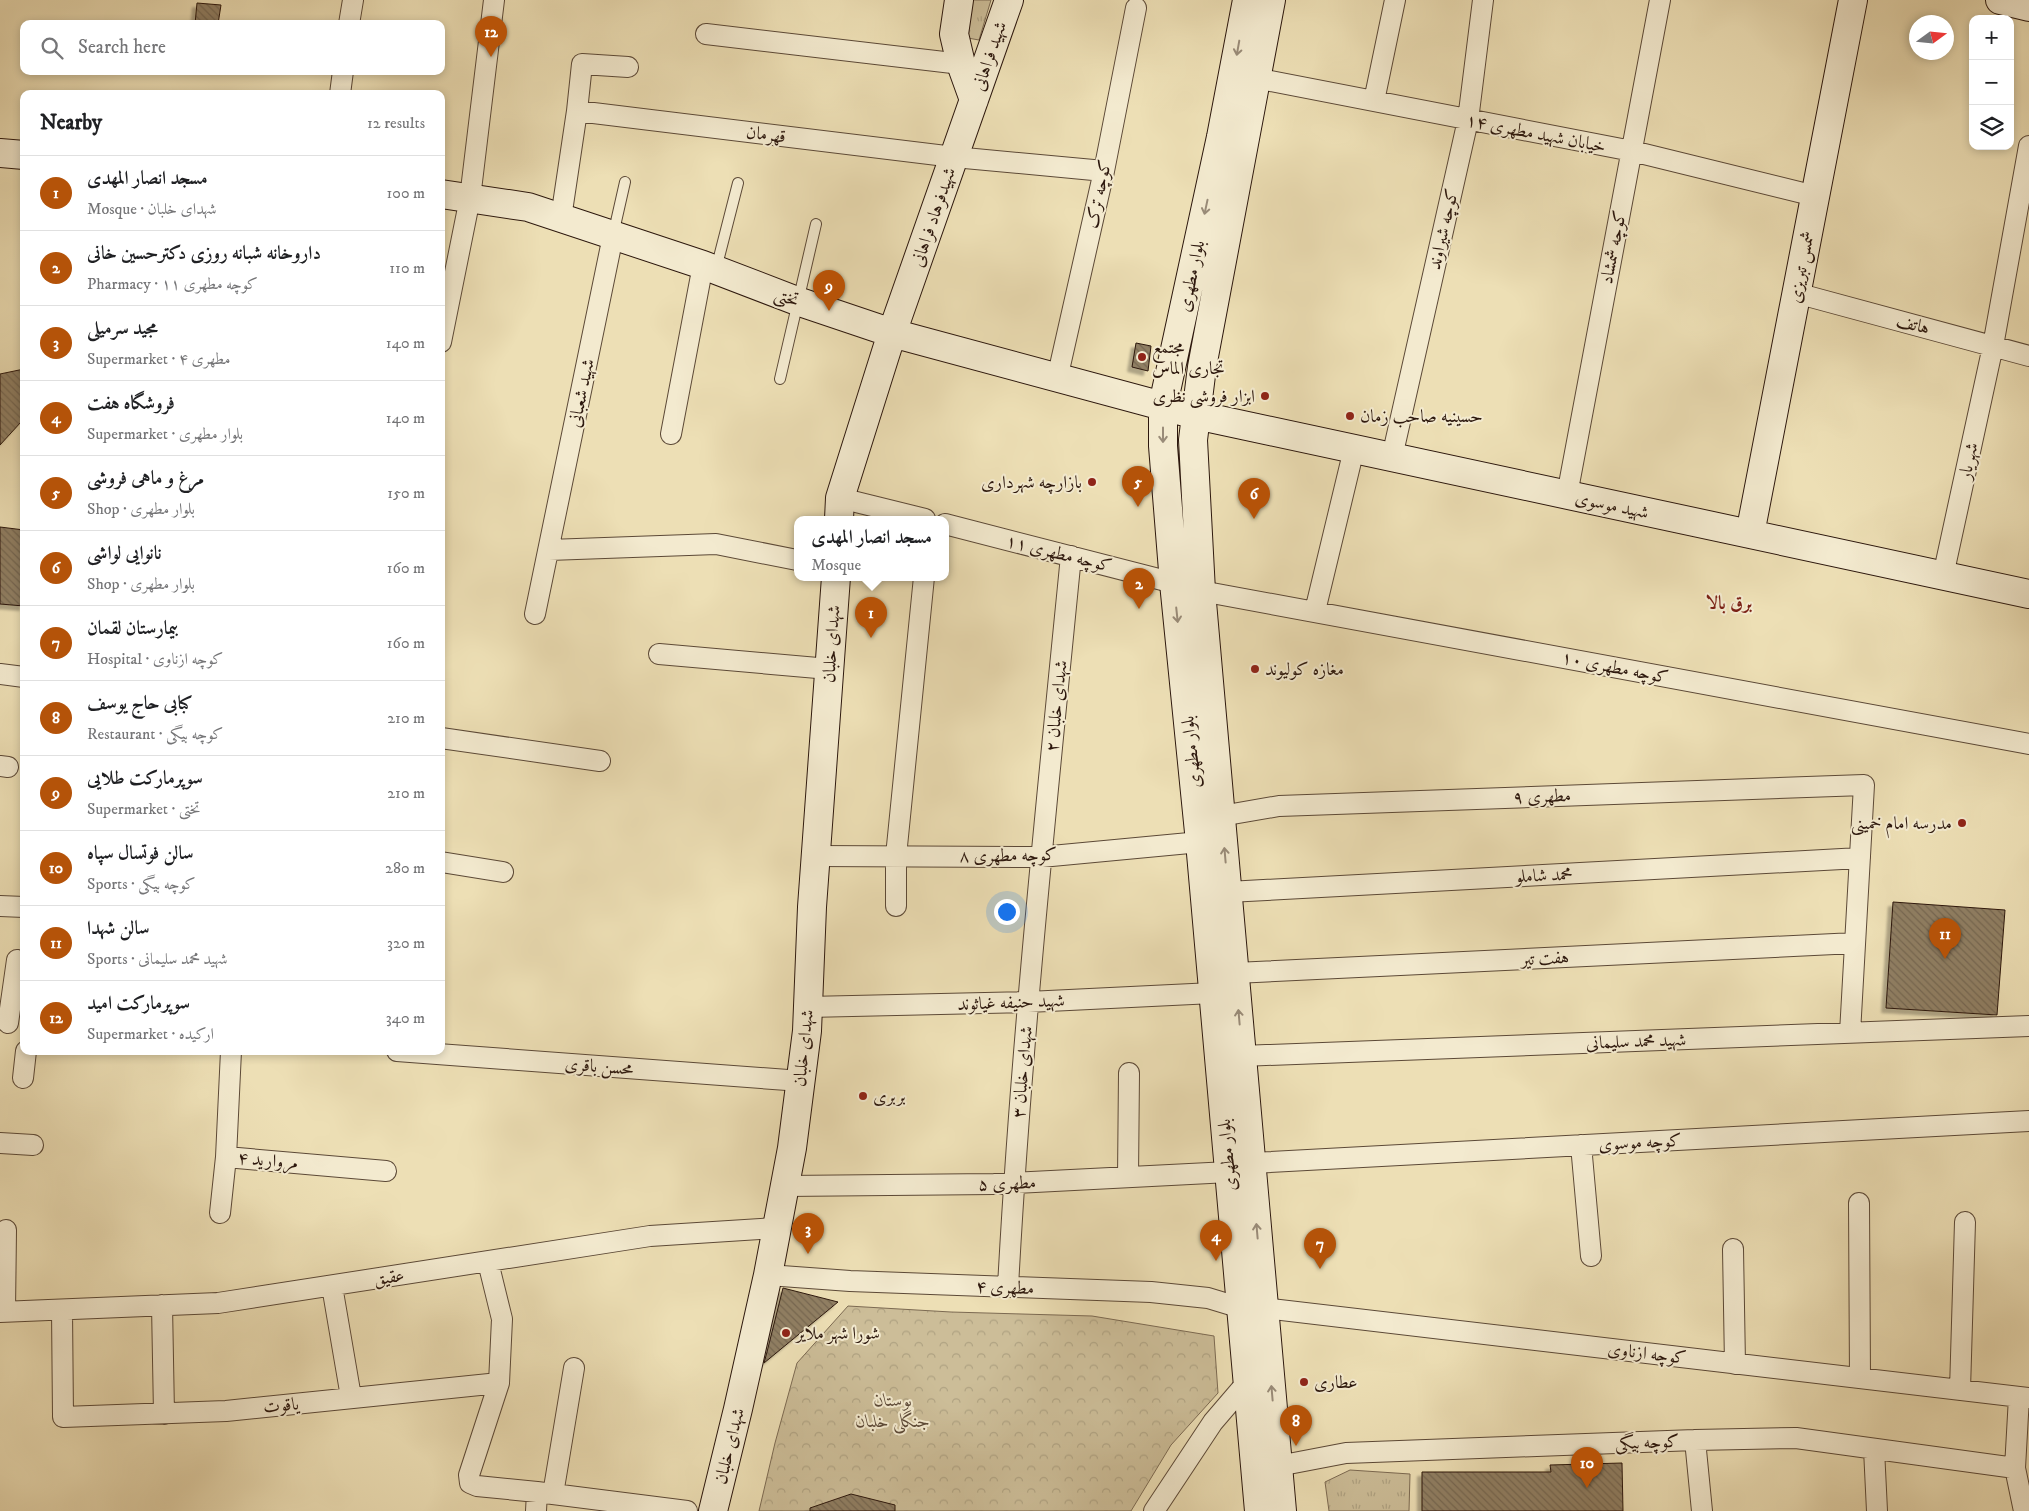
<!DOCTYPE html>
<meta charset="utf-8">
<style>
:root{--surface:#fff;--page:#f6f6f6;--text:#202124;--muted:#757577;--line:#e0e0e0;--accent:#b45309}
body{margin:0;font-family:"IM FELL DW Pica",Amiri,serif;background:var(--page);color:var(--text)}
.controls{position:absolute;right:15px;top:15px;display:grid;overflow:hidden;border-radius:10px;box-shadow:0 2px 8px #0003}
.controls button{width:45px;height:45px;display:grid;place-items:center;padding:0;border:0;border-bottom:1px solid var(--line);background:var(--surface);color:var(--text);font:25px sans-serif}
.compass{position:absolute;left:1909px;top:15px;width:45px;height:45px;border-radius:50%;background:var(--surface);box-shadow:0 2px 8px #0003;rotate:75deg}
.you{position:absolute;left:1006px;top:911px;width:18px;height:18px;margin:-12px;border:4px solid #fff;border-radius:50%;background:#1a73e8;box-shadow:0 0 0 8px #1a73e833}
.badge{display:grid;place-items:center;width:32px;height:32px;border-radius:50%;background:var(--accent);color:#fff;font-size:16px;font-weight:700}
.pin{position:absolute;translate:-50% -41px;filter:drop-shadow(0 1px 2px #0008)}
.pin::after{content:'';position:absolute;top:26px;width:18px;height:15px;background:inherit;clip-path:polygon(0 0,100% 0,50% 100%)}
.popup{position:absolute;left:794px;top:516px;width:155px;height:65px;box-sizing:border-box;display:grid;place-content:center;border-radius:10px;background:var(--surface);filter:drop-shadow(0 1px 4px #0005);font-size:16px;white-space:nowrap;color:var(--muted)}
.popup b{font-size:19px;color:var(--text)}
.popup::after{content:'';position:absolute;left:50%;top:100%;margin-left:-10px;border:10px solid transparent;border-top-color:var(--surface)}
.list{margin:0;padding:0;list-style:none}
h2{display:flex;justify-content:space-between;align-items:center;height:65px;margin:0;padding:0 20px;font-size:21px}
h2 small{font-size:16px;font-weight:400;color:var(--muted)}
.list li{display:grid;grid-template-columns:32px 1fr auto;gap:15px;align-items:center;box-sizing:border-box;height:75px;padding:0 20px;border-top:1px solid var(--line)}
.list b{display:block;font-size:19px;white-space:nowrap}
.list p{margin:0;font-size:16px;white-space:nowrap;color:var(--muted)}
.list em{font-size:16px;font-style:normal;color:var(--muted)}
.icon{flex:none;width:28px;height:28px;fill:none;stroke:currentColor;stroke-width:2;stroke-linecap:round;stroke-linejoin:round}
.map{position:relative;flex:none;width:2029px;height:1511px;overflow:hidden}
.search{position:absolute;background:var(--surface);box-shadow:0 2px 8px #0003;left:20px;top:20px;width:425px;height:55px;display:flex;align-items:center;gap:12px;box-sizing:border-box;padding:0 18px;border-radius:10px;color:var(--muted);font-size:19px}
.panel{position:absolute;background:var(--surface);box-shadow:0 2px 8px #0003;left:20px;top:90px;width:425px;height:965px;border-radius:10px}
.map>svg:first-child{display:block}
.grass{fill:url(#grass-tufts);stroke:#7c6a52}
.forest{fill:url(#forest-crowns);stroke:#7c6a52}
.building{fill:url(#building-back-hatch);stroke:#2c170d;filter:url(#shadow)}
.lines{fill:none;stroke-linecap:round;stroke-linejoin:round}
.lane-casing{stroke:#5c4937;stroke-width:12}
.street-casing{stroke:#5c4937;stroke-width:22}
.secondary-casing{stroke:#2c170d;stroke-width:30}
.lane{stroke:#f3eacf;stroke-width:10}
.street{stroke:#f3eacf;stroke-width:20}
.secondary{stroke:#f3eacf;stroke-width:28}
.oneway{stroke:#998b78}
.poi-dot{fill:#8f2418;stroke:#f3eacf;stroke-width:2}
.labels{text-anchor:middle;stroke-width:4;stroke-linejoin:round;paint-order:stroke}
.street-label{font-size:18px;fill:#2c170d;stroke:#f3eacf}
.poi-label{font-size:18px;fill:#2c170d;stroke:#f3eacf;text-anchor:start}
.park-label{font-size:18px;font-style:italic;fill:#5c4937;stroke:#f3eacf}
.neighbourhood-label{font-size:19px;font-weight:bold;fill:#7a1f14;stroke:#f3eacf}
</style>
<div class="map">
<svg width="2029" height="1511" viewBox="0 0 2029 1511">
<defs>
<pattern id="grass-tufts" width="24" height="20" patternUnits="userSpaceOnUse" patternTransform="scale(1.25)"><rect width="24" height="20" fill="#ccbd98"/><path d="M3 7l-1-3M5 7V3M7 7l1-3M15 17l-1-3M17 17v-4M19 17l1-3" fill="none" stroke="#afa282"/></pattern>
<pattern id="forest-crowns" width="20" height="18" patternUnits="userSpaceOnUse" patternTransform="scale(1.25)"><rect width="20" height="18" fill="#ccbd98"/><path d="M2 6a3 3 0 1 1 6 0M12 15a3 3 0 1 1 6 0" fill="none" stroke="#afa282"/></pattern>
<pattern id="building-back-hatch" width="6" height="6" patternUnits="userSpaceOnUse" patternTransform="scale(1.25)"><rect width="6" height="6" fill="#907f64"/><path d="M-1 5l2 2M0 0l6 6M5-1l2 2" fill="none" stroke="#766751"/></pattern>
<filter id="shadow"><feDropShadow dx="-4.5" dy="4.5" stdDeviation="1" flood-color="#0004"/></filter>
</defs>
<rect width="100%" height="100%" fill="#eddfb5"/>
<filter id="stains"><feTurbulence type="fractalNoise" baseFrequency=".004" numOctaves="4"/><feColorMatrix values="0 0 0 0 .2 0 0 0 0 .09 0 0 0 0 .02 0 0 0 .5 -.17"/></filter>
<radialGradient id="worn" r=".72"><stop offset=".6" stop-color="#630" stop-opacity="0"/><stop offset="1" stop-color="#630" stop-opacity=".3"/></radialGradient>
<!-- grass -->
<path class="grass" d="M967 0H991L979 40 962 37Z
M1350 1470 1410 1474 1409 1511H1329L1325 1482Z"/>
<!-- forest -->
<path class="forest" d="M848 1306 951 1312 1092 1316 1214 1336 1218 1393 1171 1445 1131 1511H759L775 1443 797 1363Z"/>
<!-- building -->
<path class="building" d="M197 3 221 5 218 24H195Z
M1136 343 1151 346 1148 371 1132 367Z
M24 369V405L21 422 0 445V374Z
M0 527 24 530V606L0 604Z
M1893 902 2005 910 1997 1015 1886 1008Z
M783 1288 838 1302 764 1363 767 1352Z
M1622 1463 1623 1511H1422V1472H1551L1550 1465Z
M851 1494 895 1505V1511H810V1508Z"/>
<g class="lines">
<!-- lane casing -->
<g class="lane-casing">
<path id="lane" d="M613 235 625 182
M716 269 738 183
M780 379 816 224"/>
</g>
<!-- street casing -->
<g class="street-casing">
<path id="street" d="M349 24 353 0
M706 34 961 64
M1255 78 1632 151 1815 196
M340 94 343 71
M1374 101 1395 0
M577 111 582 64 628 67
M561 218 577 111 954 157 1104 171
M1796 293 2029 356
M441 342 470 198 494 0
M1057 379 1104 171 1136 8
M671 434 703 265
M1392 457 1468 120 1483 0
M1567 495 1660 0
M840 498 925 519
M945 524 1174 583
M549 550 716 544 797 560
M1943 576 1993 346 2029 146
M1201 591 2029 744
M1315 611 1354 449
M535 614 613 236
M659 654 829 669
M0 674 24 677
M441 738 600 761
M0 766 8 767
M1221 816 1279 806 1864 785 1850 1033
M816 856 1041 857 1200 842
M441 862 503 872
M1228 892 1860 858
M0 906 24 907
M896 906V856L924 577
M1235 973 1855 943
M808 1007 1028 1002 1213 993
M8 1023 17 960
M231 1051 226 1157 386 1171
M397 1051 801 1081
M1242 1056 2029 1026
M23 1078 26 1051
M0 1143 33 1145
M1581 1145 1591 1256
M1252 1163 2029 1121
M1128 1177 1129 1073
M785 1186 994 1184 1229 1172
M1859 1203 1860 1378
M220 1213 226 1157
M1733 1249 1735 1364
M488 1262 502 1319 499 1383 469 1475 470 1483 477 1486 537 1492 687 1511
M768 1275 850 1281 1151 1292 1208 1298 1241 1308
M332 1286 351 1397
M1008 1287C1021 1043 1047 799 1071 556
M162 1305 164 1414
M1264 1308 2029 1398
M62 1310 63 1417 226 1411 499 1383
M5 1311 6 1230
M0 1312 218 1303 650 1236 776 1228
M1960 1390 1965 1222
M2019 1397 2015 1468 2024 1511
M1695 1440 1702 1511
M1874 1449 1877 1511
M1278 1466 1346 1453 1695 1440 1796 1438 2015 1468
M553 1494 574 1368
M536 1511 537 1492
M1154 1511 1213 1422 1243 1387 1247 1374"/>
</g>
<!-- secondary casing -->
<g class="secondary-casing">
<path id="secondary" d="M959 0 954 34 961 64 974 100
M1247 0 1221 137 1163 405V446L1174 583 1200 842 1259 1511
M1271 0 1202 367 1196 415 1193 440 1201 591 1282 1511
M2000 0 2029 7
M0 153 24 155
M441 194 528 207 703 265 797 301 892 333 1196 415 2029 594
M839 519 840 498 892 333 1009 0
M1750 534 1853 0
M713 1511 738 1409 768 1275 792 1148 807 1031 812 907 836 577"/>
</g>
<!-- lane -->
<use href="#lane" class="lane"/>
<!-- street -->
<use href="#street" class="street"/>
<!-- secondary -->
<use href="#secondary" class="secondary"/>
</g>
<!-- one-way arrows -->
<defs><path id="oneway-shaft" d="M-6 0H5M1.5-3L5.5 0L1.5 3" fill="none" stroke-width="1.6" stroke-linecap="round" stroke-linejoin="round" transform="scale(1.25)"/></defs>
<g class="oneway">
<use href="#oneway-shaft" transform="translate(1238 48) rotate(100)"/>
<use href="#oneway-shaft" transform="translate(1206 207) rotate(102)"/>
<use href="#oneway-shaft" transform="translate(1163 435) rotate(90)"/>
<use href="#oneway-shaft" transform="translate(1177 615) rotate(84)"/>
<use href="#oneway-shaft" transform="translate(1225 855) rotate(-95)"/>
<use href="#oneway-shaft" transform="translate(1239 1017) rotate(-95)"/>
<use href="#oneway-shaft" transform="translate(1257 1231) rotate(-95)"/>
<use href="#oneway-shaft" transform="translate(1272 1393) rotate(-95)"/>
</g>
<!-- markers -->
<g class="poi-dot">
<circle cx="1142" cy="357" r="5"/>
<circle cx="1265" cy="396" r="5"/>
<circle cx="1350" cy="416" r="5"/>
<circle cx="1092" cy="482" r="5"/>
<circle cx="1255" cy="669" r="5"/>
<circle cx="1962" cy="823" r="5"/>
<circle cx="863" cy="1096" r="5"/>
<circle cx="786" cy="1333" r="5"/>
<circle cx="1304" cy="1382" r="5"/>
</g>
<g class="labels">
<!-- street labels -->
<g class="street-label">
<text transform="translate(989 56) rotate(-71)" y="6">شهید فراهانی</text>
<text transform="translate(1536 133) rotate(11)" y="6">خیابان شهید مطهری ۱۴</text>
<text transform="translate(766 134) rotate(7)" y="6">قهرمان</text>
<text transform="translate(1098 194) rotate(-78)" y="6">کوچه ترک</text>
<text transform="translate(933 217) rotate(-71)" y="6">شهیدفرهاد فراهانی</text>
<text transform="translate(1443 229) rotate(-77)" y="6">کوچه شیراوند</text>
<text transform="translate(1613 247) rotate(-79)" y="6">کوچه شمشاد</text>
<text transform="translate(1801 267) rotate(-79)" y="6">شمس تبریزی</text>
<text transform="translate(1191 276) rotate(-78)" y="6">بلوار مطهری</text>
<text transform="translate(787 297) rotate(20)" y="6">تختی</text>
<text transform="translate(1913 324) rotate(15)" y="6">هاتف</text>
<text transform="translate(581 393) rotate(-78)" y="6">شهید شعبانی</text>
<text transform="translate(1968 461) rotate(-78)" y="6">شهریار</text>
<text transform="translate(1612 505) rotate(12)" y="6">شهید موسوی</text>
<text transform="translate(1059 553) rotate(14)" y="6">کوچه مطهری ۱۱</text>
<text transform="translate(831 644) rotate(-86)" y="6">شهدای خلبان</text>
<text transform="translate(1615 667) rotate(11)" y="6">کوچه مطهری ۱۰</text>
<text transform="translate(1056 706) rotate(-84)" y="6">شهدای خلبان ۲</text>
<text transform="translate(1191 752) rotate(-96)" y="6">بلوار مطهری</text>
<text transform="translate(1542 796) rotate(-2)" y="6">مطهری ۹</text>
<text transform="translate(1008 855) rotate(-1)" y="6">کوچه مطهری ۸</text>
<text transform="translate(1544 875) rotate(-3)" y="6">محمد شاملو</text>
<text transform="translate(1545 958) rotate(-3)" y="6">هفت تیر</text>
<text transform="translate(1011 1002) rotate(-2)" y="6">شهید حنیفه غیاثوند</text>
<text transform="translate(1636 1041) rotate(-2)" y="6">شهید محمد سلیمانی</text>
<text transform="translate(803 1048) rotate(-84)" y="6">شهدای خلبان</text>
<text transform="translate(599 1066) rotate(4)" y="6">محسن باقری</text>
<text transform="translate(1022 1072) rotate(-85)" y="6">شهدای خلبان ۳</text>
<text transform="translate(1640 1142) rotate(-3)" y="6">کوچه موسوی</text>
<text transform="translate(1227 1155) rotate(-95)" y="6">بلوار مطهری</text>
<text transform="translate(268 1160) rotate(5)" y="6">مروارید ۴</text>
<text transform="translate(1007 1183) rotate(-2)" y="6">مطهری ۵</text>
<text transform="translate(389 1277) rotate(-9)" y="6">عقیق</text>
<text transform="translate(1005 1287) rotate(2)" y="6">مطهری ۴</text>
<text transform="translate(1647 1353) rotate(7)" y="6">کوچه ازناوی</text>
<text transform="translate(281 1405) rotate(-6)" y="6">یاقوت</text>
<text transform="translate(1647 1442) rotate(-2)" y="6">کوچه بیگی</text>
<text transform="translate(729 1446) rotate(-76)" y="6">شهدای خلبان</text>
</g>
<!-- poi labels -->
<g class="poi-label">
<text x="1152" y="353">مجتمع<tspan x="1152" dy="21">تجاری الماس</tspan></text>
<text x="1255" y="402" text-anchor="end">ابزار فروشی نظری</text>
<text x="1360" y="422">حسینیه صاحب زمان</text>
<text x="1082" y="488" text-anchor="end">بازارچه شهرداری</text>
<text x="1265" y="675">مغازه کولیوند</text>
<text x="1952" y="829" text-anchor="end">مدرسه امام خمینی</text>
<text x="873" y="1102">بربری</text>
<text x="796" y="1339">شورا شهر ملایر</text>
<text x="1314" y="1388">عطاری</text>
</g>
<!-- park labels -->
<g class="park-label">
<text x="893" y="1406">بوستان<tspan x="893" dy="21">جنگلی خلبان</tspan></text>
</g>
<!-- neighbourhood labels -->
<g class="neighbourhood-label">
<text x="1729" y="609">برق بالا</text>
</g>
</g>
<rect width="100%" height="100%" filter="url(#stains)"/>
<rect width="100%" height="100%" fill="url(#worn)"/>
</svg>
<div class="controls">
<button>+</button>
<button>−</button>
<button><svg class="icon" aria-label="layers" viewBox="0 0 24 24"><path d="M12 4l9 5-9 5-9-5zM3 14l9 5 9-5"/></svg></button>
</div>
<svg class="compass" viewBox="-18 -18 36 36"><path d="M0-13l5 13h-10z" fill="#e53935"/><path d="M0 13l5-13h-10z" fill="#757577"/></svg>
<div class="you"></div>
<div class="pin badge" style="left:871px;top:638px">1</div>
<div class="popup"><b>مسجد انصار المهدی</b>Mosque</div>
<div class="pin badge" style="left:1139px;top:609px">2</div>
<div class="pin badge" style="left:808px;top:1254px">3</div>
<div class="pin badge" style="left:1216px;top:1261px">4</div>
<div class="pin badge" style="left:1138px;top:507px">5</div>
<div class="pin badge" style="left:1254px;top:519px">6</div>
<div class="pin badge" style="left:1320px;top:1269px">7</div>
<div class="pin badge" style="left:1296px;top:1446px">8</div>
<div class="pin badge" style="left:829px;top:311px">9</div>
<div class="pin badge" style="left:1587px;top:1488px">10</div>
<div class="pin badge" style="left:1945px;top:959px">11</div>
<div class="pin badge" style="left:491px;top:57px">12</div>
<div class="search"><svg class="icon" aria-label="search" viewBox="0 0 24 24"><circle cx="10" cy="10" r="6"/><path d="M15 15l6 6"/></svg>Search here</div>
<section class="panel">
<h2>Nearby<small>12 results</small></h2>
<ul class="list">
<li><span class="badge">1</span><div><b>مسجد انصار المهدی</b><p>Mosque · شهدای خلبان</p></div><em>100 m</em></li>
<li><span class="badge">2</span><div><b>داروخانه شبانه روزی دکترحسین خانی</b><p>Pharmacy · کوچه مطهری ۱۱</p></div><em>110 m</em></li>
<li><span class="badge">3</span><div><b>مجید سرمیلی</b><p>Supermarket · مطهری ۴</p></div><em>140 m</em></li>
<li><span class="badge">4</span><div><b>فروشگاه هفت</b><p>Supermarket · بلوار مطهری</p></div><em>140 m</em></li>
<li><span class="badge">5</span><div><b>مرغ و ماهی فروشی</b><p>Shop · بلوار مطهری</p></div><em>150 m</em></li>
<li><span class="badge">6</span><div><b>نانوایی لواشی</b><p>Shop · بلوار مطهری</p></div><em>160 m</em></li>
<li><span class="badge">7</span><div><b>بیمارستان لقمان</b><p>Hospital · کوچه ازناوی</p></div><em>160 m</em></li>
<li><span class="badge">8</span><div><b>کبابی حاج یوسف</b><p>Restaurant · کوچه بیگی</p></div><em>210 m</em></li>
<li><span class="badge">9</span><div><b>سوپرمارکت طلایی</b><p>Supermarket · تختی</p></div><em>210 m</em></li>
<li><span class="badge">10</span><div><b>سالن فوتسال سپاه</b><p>Sports · کوچه بیگی</p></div><em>280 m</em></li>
<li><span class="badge">11</span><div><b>سالن شهدا</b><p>Sports · شهید محمد سلیمانی</p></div><em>320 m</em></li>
<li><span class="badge">12</span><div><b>سوپرمارکت امید</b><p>Supermarket · ارکیده</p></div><em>340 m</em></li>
</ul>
</section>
</div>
